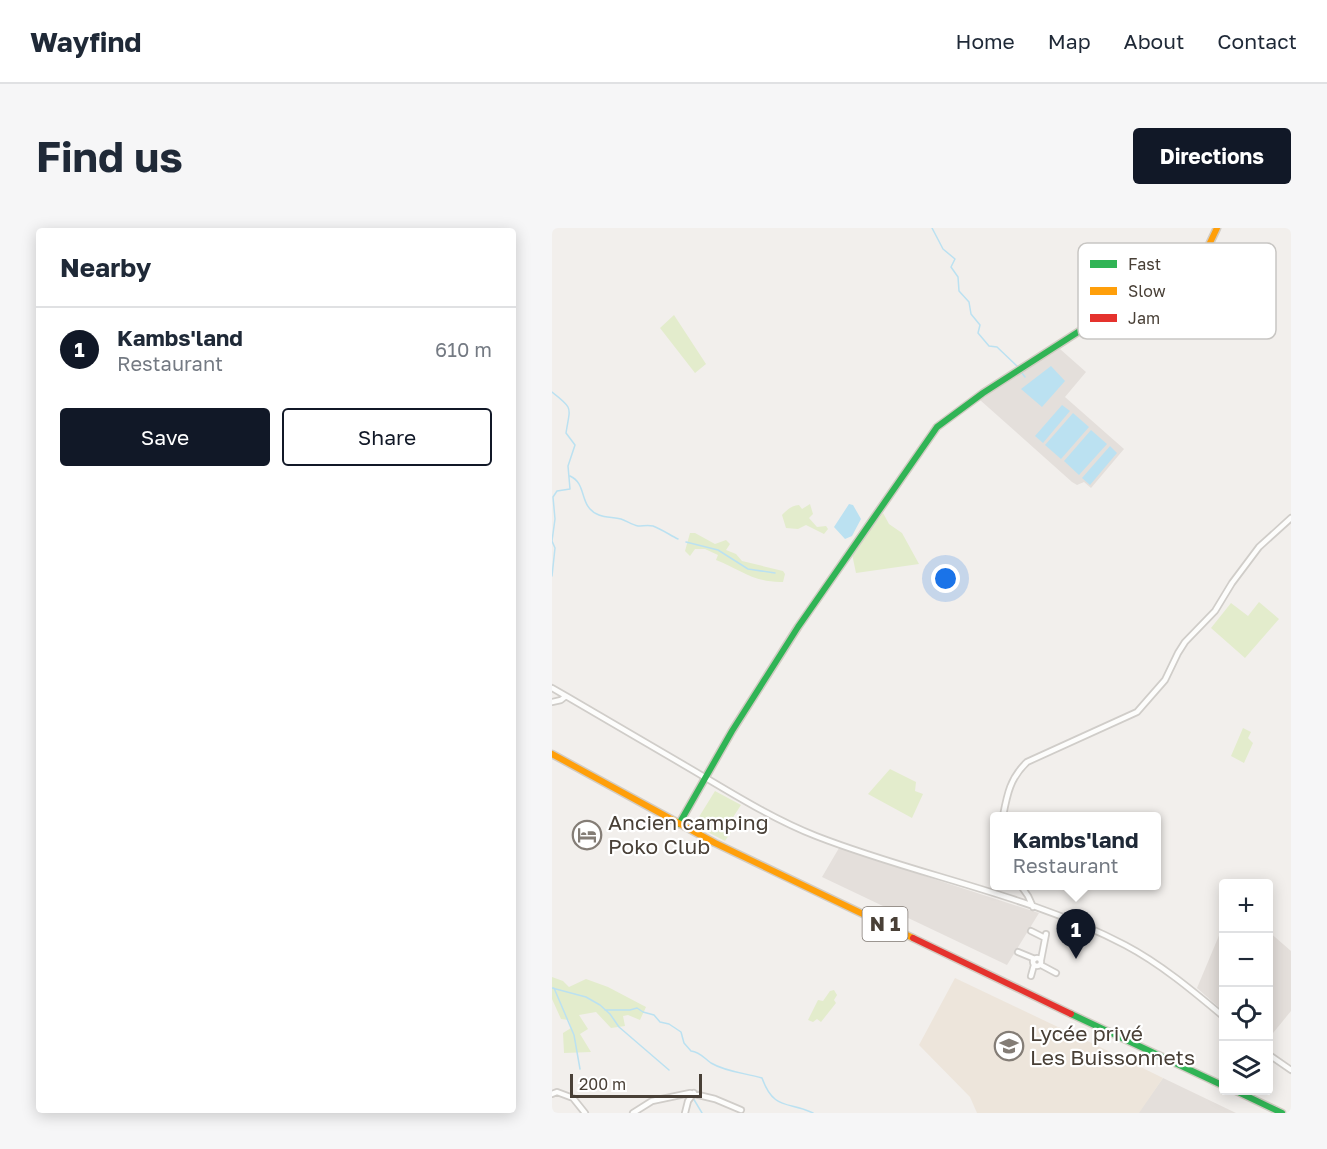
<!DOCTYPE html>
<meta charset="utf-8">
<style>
:root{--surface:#fff;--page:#f6f6f7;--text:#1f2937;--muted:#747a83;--line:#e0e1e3;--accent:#111827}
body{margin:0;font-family:"Golos Text",sans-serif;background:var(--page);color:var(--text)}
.controls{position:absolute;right:18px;bottom:18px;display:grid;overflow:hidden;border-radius:6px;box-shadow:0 3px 15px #0003}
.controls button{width:54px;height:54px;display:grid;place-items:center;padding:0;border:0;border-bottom:2px solid var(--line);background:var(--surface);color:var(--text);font:30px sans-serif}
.scale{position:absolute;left:18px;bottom:15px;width:132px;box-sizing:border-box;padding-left:6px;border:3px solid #494037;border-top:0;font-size:16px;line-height:21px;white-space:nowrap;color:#494037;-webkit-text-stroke:4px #fff;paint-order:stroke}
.you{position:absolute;left:394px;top:351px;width:21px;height:21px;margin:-15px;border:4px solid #fff;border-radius:50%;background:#1a73e8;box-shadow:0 0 0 9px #1a73e833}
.badge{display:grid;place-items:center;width:39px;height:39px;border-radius:50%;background:var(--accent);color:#fff;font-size:20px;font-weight:700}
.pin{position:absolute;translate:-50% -50px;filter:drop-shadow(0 2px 3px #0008)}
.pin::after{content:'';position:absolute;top:32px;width:21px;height:18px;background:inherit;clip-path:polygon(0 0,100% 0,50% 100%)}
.popup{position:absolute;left:438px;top:584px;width:171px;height:78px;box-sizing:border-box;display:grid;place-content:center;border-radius:6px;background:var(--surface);filter:drop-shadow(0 2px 4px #0005);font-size:20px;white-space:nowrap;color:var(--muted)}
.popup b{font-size:22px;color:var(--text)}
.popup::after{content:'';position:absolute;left:50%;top:100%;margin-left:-12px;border:12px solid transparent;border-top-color:var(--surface)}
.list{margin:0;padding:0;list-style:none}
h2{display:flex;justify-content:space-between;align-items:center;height:78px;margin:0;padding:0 24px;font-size:26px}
h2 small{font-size:20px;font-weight:400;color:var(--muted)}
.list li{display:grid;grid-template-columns:39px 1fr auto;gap:18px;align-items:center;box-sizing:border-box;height:84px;padding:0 24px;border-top:2px solid var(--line)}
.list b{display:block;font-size:22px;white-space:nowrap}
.list p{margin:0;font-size:20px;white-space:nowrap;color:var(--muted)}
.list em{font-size:20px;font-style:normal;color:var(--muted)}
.actions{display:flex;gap:12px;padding:18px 24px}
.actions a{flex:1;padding:14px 0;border:2px solid var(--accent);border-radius:6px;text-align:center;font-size:21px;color:var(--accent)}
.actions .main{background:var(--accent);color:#fff}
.icon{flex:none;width:33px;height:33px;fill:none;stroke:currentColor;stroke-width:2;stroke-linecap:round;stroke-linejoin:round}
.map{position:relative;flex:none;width:739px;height:885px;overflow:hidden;border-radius:6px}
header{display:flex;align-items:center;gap:36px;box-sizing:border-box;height:84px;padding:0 30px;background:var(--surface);border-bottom:2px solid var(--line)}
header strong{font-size:28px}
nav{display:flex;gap:33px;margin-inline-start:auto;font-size:21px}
.intro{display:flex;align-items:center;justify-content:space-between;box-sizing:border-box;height:144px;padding:0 36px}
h1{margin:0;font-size:42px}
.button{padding:15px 27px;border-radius:6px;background:var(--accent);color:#fff;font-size:21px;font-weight:700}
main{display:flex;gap:36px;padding:0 36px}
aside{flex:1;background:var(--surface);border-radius:6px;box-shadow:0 3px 15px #0003}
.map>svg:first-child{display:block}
.industrial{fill:#e4dfdb}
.education{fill:#ede5db}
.green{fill:#e3eccc}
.water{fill:#bbe1f1}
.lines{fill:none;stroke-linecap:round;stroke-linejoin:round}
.stream{stroke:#bbe1f1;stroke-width:1.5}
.street-casing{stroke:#d0cdc9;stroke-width:8}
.fast-casing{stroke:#d2ccc3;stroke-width:9}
.slow-casing{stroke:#d2ccc3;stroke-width:9}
.jam-casing{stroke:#d2ccc3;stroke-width:9}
.street{stroke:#fdfdfc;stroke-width:4.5}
.fast{stroke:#30b455;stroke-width:6}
.slow{stroke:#ff9f0a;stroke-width:6}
.jam{stroke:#e5322d;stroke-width:6}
.labels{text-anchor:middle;stroke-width:4.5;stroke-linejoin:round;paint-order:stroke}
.shield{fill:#fff;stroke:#807973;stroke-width:1.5}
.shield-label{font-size:20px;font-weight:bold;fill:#494037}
.poi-label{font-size:21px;fill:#494037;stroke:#fff;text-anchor:start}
.key{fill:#fff;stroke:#c8c6c3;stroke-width:1.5}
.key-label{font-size:16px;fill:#494037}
</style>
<header>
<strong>Wayfind</strong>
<nav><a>Home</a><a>Map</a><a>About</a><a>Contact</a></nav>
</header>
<div class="intro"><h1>Find us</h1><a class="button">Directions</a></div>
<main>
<aside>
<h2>Nearby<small></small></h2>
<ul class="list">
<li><span class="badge">1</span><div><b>Kambs'land</b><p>Restaurant</p></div><em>610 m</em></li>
</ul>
<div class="actions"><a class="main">Save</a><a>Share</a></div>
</aside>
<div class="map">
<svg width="739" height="885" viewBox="0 0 739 885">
<rect width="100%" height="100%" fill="#f2efec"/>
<!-- industrial -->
<path class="industrial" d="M508 121 534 144 513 169 572 221 539 260 532 254 525 257 520 254 428 172Z
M287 620 348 640 487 685 455 737 270 649Z
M671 698V783L645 760Z
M717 704 739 723V783L717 810Z
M611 850 684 885H586Z"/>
<!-- education -->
<path class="education" d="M403 750 548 819 611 850 587 885H425L418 869 367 817Z"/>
<!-- green -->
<path class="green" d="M122 87 154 136 143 145 108 100Z
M258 276 261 286 257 290 265 299 274 298 276 301 272 306 254 297 246 301 234 300 230 287C235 282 240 277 247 277L250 281Z
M331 285 337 296 350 305 367 336 304 345 300 326Z
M138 305H143L163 316 174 312 178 316 174 322 184 326 190 333 231 343 233 346 231 354C203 355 189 342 164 332L166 327 153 321H143L138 328 133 323Z
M707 374 727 391 693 430 659 400 679 375 696 388Z
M691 500 699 504 696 510 701 515 692 535 679 528Z
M338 541 364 554 363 563 371 566 360 590 316 566Z
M163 563 189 577 174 600 179 604 173 613 142 597Z
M0 749 11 753 17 759 34 751 56 759 94 779 88 792 76 787 71 788 73 798 59 800 44 784 27 787 36 801 28 806 39 824 12 825 11 805 19 800 17 792 9 791 0 771Z
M282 762 285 767 282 772 284 775 269 794 265 791 261 794 256 792 266 772 271 773 278 763Z"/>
<!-- water -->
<path class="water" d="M499 138 513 153 490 179 469 161Z
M510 177 518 183 491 215 483 208Z
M521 185 537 199 509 231 493 217Z
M539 202 555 216 527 247 512 233Z
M558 218 565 225 538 257 530 250Z
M297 276 301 277 309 291 300 308 293 311 282 299Z"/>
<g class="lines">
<!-- stream -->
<path class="stream" d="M380 0 391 21 403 31 399 39 406 49 407 63 417 74 419 86 428 97 426 105 437 118 445 119 466 139
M470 145 473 149
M0 164C22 181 18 179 14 205L23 217 16 238 18 261 5 263 1 269 3 291 0 313 3 320 0 348
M18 248C36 256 26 279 47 287 54 290 62 289 69 291 75 293 80 297 86 298 91 298 96 297 101 298 109 301 118 307 126 311
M134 314 166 322 196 341 223 345
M0 760 34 769 48 777 58 786 67 799 117 842
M2 760 22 807 28 841
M53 782H78L85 780 91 784 102 787 108 794 117 796 129 804 132 815 139 823C148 824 152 830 159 835 174 844 193 845 210 850 222 883 236 873 261 885
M141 870 150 885"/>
<!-- street casing -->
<g class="street-casing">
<path id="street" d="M0 460 14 468
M0 474 9 472 14 468C54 491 93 514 132 537 175 562 218 590 264 608 366 648 476 666 573 717 609 736 641 763 672 789
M451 588C455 567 458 550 475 534L585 484 613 452 626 425 633 414 663 383 680 355 707 319 739 290
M469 658 476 668 481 679
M479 703 493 710
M466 724 483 731
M481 734a4 4 0 1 1 8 0a4 4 0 1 1-8 0Z
M489 732 494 706
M489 737 504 745
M479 748 482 737
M716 826 739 842
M0 866 5 864 21 870 33 885
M81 885 100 873 138 865 163 871 189 882
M133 885 136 873 142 865"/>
</g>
<!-- fast casing -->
<g class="fast-casing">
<path id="fast" d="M127 596 180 503 246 399 385 199 431 165 540 95
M519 786 672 858
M682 862 730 885"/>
</g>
<!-- slow casing -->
<g class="slow-casing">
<path id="slow" d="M540 95 656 19 665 0
M0 526 163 615 361 710"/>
</g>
<!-- jam casing -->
<g class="jam-casing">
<path id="jam" d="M361 710 519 786"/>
</g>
<!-- street -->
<use href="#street" class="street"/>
<!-- fast -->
<use href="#fast" class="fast"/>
<!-- slow -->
<use href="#slow" class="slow"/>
<!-- jam -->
<use href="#jam" class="jam"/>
</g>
<!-- icons -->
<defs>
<g id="hotel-ring" transform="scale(1.5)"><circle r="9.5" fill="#fff" stroke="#847d76" stroke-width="1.5"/><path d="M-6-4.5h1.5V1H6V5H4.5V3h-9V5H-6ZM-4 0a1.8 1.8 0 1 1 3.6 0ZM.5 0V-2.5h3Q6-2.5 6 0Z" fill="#847d76"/></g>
<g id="school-ring" transform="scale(1.5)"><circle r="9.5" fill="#fff" stroke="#847d76" stroke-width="1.5"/><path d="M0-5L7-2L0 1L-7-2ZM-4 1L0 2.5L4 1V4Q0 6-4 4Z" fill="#847d76"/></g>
</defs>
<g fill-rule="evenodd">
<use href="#hotel-ring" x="35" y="607"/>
<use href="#school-ring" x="457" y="818"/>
</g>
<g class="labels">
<!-- shield labels -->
<rect class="shield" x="310.5" y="679" width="45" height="34" rx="4.5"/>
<g class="shield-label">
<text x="333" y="703">N 1</text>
</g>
<!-- poi labels -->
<g class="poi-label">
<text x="56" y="602">Ancien camping<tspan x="56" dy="24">Poko Club</tspan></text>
<text x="478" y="813">Lycée privé<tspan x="478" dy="24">Les Buissonnets</tspan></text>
</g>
</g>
<!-- legend -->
<rect x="526" y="15" width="198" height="96" rx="9" class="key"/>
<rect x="538" y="32" width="27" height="8" fill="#30b455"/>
<rect x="538" y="59" width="27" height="8" fill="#ff9f0a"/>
<rect x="538" y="86" width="27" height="8" fill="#e5322d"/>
<g class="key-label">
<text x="576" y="42">Fast</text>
<text x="576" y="69">Slow</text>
<text x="576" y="96">Jam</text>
</g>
</svg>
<div class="controls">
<button>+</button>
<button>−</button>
<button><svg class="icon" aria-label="locate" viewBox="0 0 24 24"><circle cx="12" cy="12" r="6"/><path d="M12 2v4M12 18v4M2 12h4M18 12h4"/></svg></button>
<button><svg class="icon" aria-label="layers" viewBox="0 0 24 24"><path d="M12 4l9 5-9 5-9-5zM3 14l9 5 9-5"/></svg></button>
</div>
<div class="scale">200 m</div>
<div class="you"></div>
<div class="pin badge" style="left:524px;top:731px">1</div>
<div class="popup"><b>Kambs'land</b>Restaurant</div>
</div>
</main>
